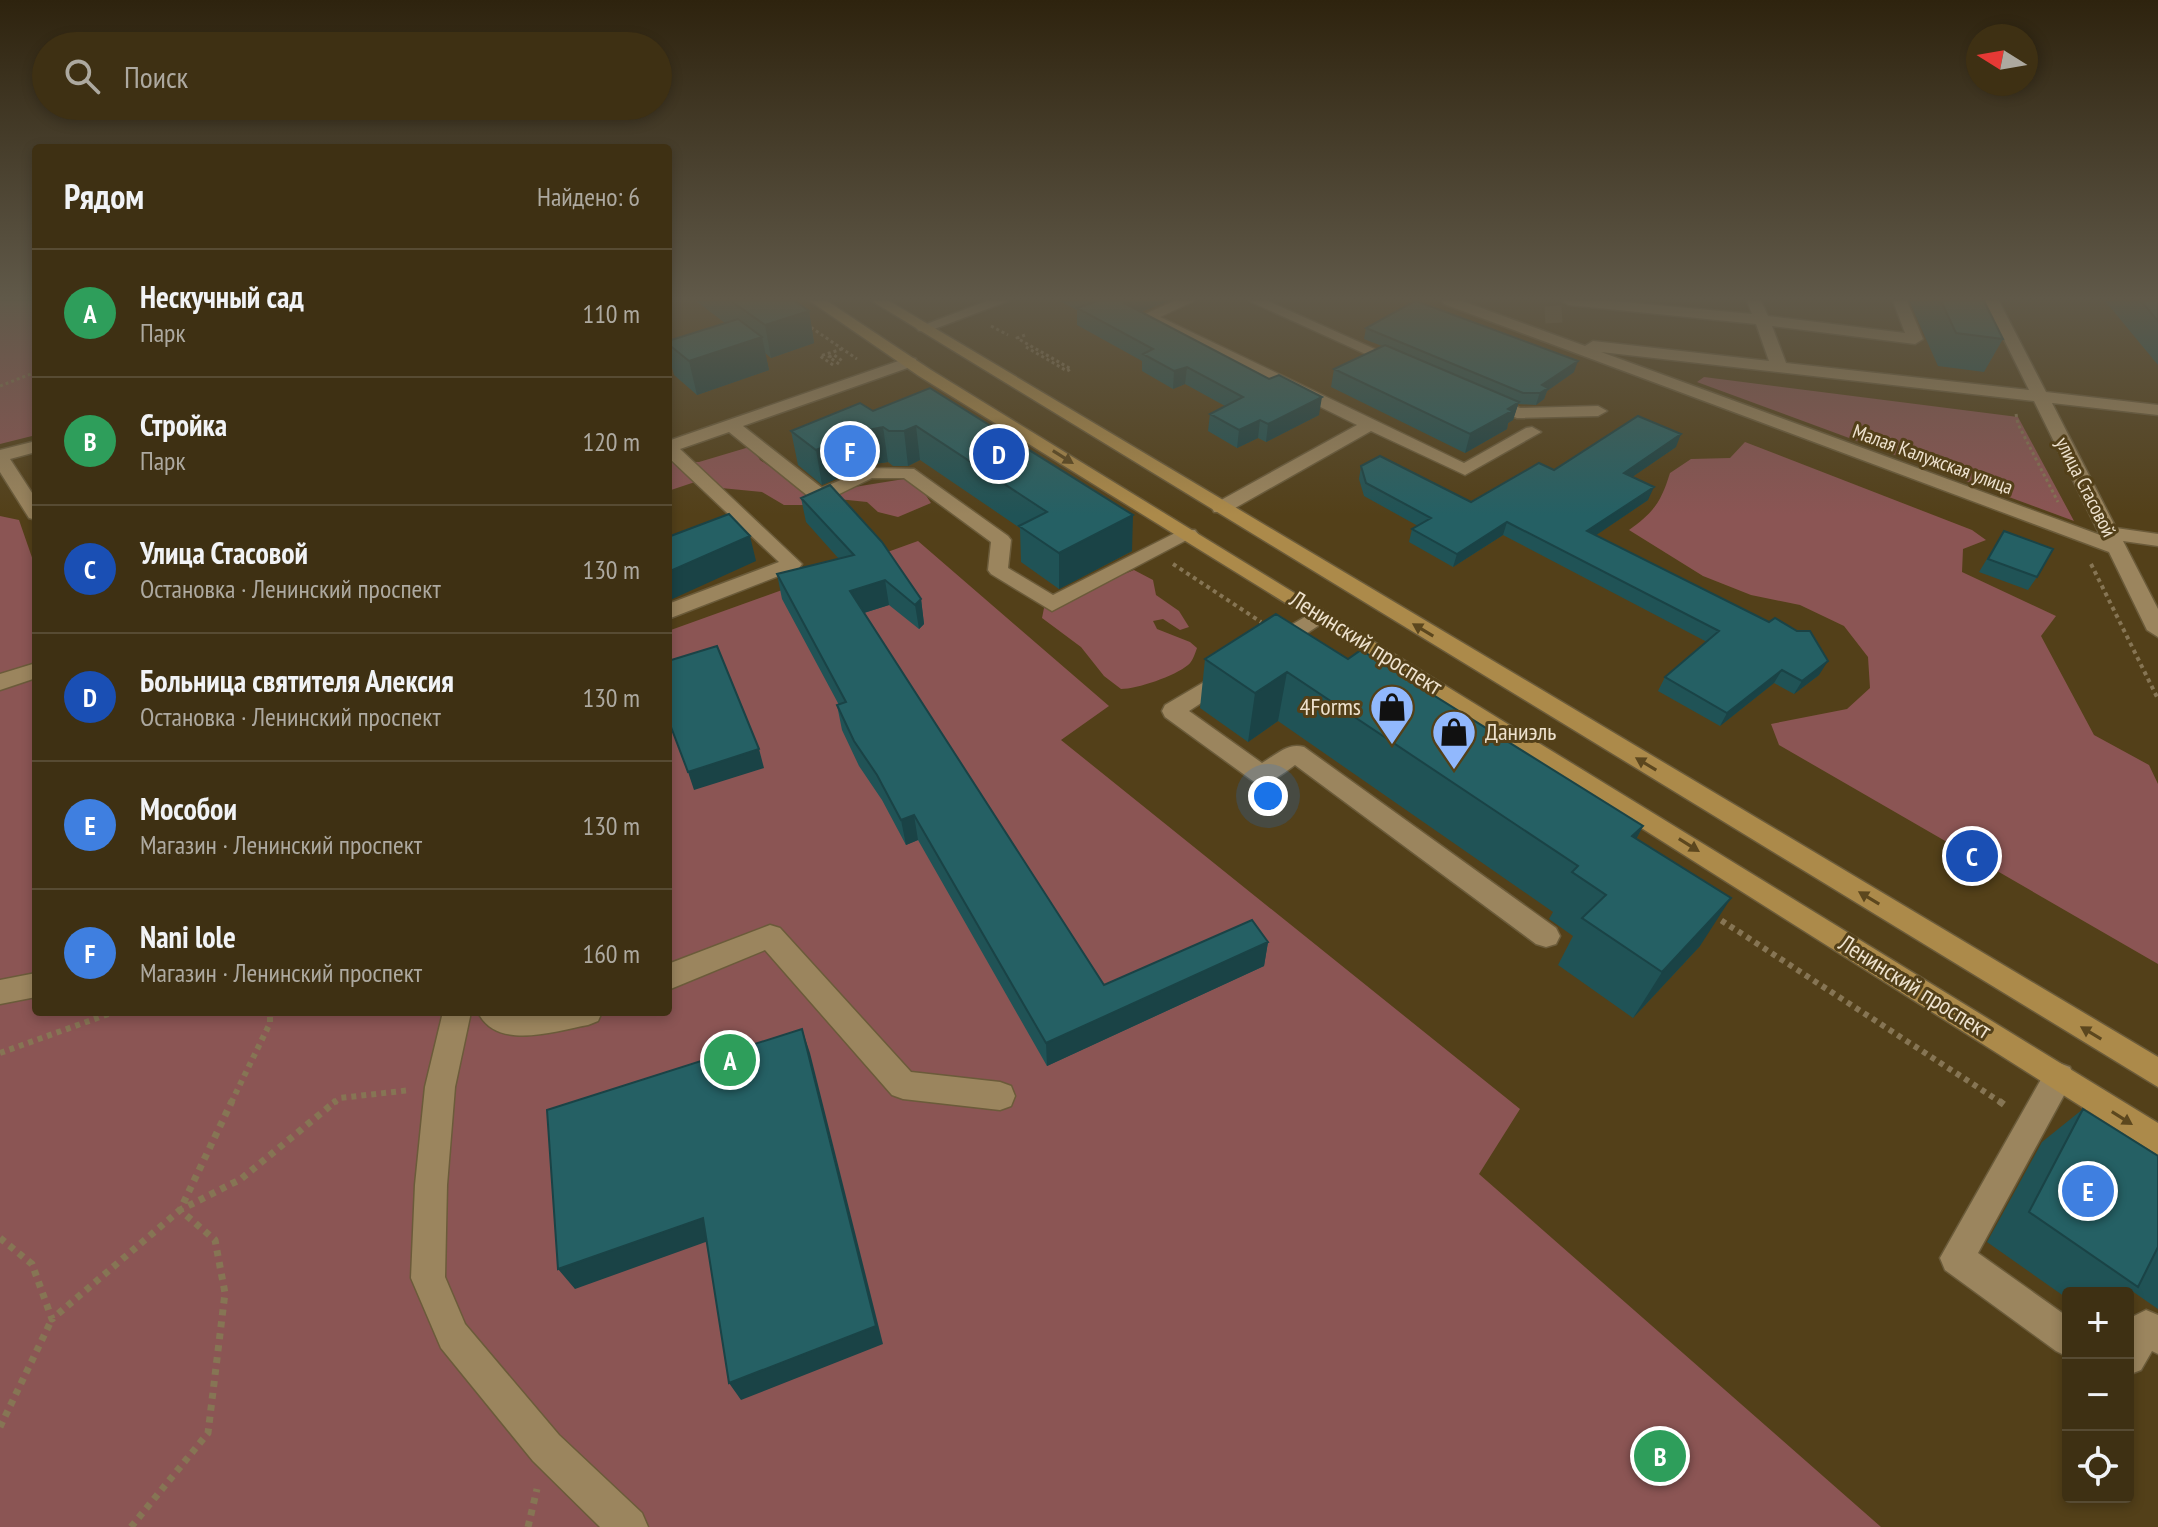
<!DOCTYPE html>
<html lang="ru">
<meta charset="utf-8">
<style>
:root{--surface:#3e3013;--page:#493c21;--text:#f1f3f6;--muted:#ada9a0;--line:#574b33;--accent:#90b9f0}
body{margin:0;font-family:"PT Sans Narrow",sans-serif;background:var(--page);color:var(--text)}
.controls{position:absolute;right:24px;bottom:24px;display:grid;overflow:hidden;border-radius:8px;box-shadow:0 4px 12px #0003}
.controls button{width:72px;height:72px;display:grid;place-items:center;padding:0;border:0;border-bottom:2px solid var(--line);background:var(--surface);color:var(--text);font:40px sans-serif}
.compass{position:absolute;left:1966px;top:24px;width:72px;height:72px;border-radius:50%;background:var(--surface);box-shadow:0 4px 12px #0003;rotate:281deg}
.you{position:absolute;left:1268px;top:796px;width:28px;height:28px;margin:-20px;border:6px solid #fff;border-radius:50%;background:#1a73e8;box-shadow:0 0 0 12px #1a73e833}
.badge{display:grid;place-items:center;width:52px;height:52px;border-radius:50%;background:var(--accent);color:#fff;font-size:26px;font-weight:700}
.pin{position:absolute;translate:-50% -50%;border:4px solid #fff;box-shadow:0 2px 8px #0006}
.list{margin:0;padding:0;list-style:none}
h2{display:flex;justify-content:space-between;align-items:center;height:104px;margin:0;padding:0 32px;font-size:34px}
h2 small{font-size:26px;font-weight:400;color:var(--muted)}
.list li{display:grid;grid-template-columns:52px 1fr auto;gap:24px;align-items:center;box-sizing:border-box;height:128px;padding:0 32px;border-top:2px solid var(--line)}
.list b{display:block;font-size:30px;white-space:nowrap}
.list p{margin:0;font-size:26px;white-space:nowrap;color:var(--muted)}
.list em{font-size:26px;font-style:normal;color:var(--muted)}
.icon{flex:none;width:44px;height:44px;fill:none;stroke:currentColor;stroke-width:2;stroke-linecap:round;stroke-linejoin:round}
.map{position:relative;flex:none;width:2158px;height:1527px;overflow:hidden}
.search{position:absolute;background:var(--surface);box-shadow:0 4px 12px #0003;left:32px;top:32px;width:640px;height:88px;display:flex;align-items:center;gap:20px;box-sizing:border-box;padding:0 28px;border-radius:44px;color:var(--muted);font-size:30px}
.panel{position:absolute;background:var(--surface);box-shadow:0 4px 12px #0003;left:32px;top:144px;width:640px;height:872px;border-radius:8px}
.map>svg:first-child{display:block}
.green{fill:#8b5554}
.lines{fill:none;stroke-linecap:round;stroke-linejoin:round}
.minor-tunnel{stroke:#6a5834;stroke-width:17;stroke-dasharray:17 8;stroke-linecap:butt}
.minor-casing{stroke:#6b5b3a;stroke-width:3}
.major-casing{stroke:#6b5b3a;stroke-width:3}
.path-far3{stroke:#867554;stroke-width:3;stroke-dasharray:3 3;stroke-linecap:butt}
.path-far2{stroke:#867554;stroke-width:4;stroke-dasharray:4 4;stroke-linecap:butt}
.path-far1{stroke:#867554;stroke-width:6;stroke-dasharray:5 5;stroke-linecap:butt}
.path{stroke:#867554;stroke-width:7;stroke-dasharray:6 6;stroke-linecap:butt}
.minor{fill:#9b855e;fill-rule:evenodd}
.major{fill:#ac8a4a;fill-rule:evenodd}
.wall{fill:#205356}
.shaded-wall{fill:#1a4346}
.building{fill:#256064;stroke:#1a4346;stroke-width:2}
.oneway{fill:#5c471e}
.labels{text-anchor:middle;stroke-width:6;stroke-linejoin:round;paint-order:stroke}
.far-street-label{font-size:20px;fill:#eee2ce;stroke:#534019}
.street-label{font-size:24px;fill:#eee2ce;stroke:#534019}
.poi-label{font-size:24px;fill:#eee2ce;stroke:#534019;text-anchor:end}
</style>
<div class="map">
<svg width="2158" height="1527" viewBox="0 0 2158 1527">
<rect width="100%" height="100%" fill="#534019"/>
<!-- green -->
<path class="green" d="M0 301H36V435L0 444Z
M1704 377 2018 417 2074 521 1697 382Z
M1745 442 1972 530 1986 540 1963 549 1962 572 2056 616 2041 636 2094 735 2149 765 2158 784V964L1779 745 1771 724 1847 709 1870 688 1868 657 1844 626 1800 605 1751 595 1703 576 1629 530C1654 512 1661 502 1670 473L1691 459 1730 458Z
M746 448 753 449 760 460 794 483 816 487 848 488 904 479 923 491 931 503 898 517 878 512 867 502 838 499 819 505H784L762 492 721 488 698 481 668 491V461L699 462Z
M0 516 19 520 36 569V1012H668V631L918 541 1109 706 1061 740 1520 1109 1479 1174 1881 1527H0Z
M1134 570 1153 580 1156 595 1179 611 1189 627 1180 630 1163 619 1153 621 1157 629 1190 642 1197 648C1195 654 1192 662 1188 665 1175 676 1137 689 1121 689L1104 676 1081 647 1042 618 1044 608 1053 603Z"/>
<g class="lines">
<!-- minor-tunnel -->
<path class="minor-tunnel" d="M1553 306 1554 324"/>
<!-- minor casing -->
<g class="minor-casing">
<path id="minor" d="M987 301H1008L929 331H919L916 328Z
M1174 301H1194L1160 317 1464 463 1526 428 1532 427 1541 432 1465 475 1371 431 1228 512H1214L1212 508 1214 504 1357 425 1139 317Z
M1249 301H1268L1408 364 1406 367H1394Z
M1442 301H1462L1585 346 1593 341 1769 361 1756 324 1569 305 1562 301H1613L1752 314 1747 301H1761L1768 316 1905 333 1893 301H1907L1923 339 1915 344 1772 326 1786 363 2029 390 1985 301H1999L2046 392 2158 405V415L2052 403 2116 528 2158 534V546L2123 541 2158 609V637L2147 630 2109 552 1444 304ZM1601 352 2034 401 2100 535Z
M910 357 916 359V365L743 426 822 488 869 468 914 469 1008 536 1011 540 1008 568 1053 595 1181 530H1195L1198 534 1052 611 991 574 988 570 991 542 904 478H872L827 500H813L729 432 680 449 802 564 799 568 668 619V604L779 562 668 457V441Z
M1486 394 1520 408 1598 406 1607 411 1598 416 1517 418 1480 403 1478 399Z
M36 441V452L10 459 36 499V520L29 518 0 472V450Z
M1320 608 1331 615 1327 620 1280 651H1264L1261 646 1264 641Z
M36 663V678L0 690V674Z
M1228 668 1236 670 1239 675 1236 680 1189 711 1262 763C1276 755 1288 742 1304 747L1556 928 1560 936 1556 944 1546 947 1536 944 1295 765C1282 774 1270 786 1253 781L1165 717 1162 711 1165 705Z
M770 925 780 928 911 1072 1000 1082 1011 1086 1015 1096 1011 1106 1000 1110 903 1099 892 1095 765 950 668 990V964Z
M36 973V997L0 1004V980Z
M443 1012H471L455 1087 447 1185 445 1277 465 1324 559 1435 642 1513 648 1527H600L533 1461 441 1348 411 1278 415 1185 425 1087Z
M478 1012H602L598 1021 588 1025C555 1031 496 1051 478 1012Z
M2059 1063 2070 1067 2074 1077 1978 1253 2068 1317V1357L2056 1351 1945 1270 1940 1258 2048 1067Z
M2146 1310 2158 1315V1354L2152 1351 2141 1370 2128 1375V1324L2134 1316Z"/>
</g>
<!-- major casing -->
<g class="major-casing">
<path id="major" d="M810 301H827L931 370 2158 1123V1155L1313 620 919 376Z
M872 301H889L2158 1057V1087Z"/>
</g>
<!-- path-far3 -->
<path class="path-far3" d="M806 324 857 359
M991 326 1008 335
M1025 335 1017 338 1071 369 1067 371 1026 347
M839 364 829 357 834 355 844 362
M833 365 820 356 842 349
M0 386 36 372
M2016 414 2018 424 2058 502"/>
<!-- path-far2 -->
<path class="path-far2" d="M1173 564 1261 622
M2091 564 2158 699"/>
<!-- path-far1 -->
<path class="path-far1" d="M1713 915 2002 1103
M0 1053 114 1012
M231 1103 270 1023V1012
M333 1103 340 1098 411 1090"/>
<!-- path -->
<path class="path" d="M1999 1101 2006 1106
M0 1238 32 1264 52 1319 180 1210 232 1101
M0 1427 52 1319
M131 1527 208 1433 225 1293 215 1240 180 1210 241 1179 336 1101
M528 1527 537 1489"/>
<!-- minor -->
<use href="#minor" class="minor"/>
<!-- major -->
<use href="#major" class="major"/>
</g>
<!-- wall -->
<path class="wall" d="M696 301H795L809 311 814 343 771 358 765 353 769 370 697 395 674 375 668 352V341L725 323Z
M1060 301H1168L1141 312 1319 415 1266 442 1258 438 1237 448 1208 431 1210 414 1225 406 1185 384 1173 389 1142 371V361L1077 325V310Z
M1909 301H1984L2003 339 1984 372 1938 366Z
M2105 301H2158V365Z
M1366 328 1574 372 1547 391 1544 399 1536 405 1518 404 1513 420 1508 423 1507 429 1465 453 1331 387 1334 369 1382 346 1364 339Z
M930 388 1132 551 1059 589 1021 562 1020 528 920 460 908 466H893L888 462 868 465 822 485 798 465 791 431 873 411Z
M1676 447 1632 477 1648 500 1596 535 1819 675 1794 694 1774 683 1720 726 1658 691 1665 677 1707 642 1503 535 1453 567 1409 542 1412 529 1418 526 1364 496 1359 479 1361 466 1471 502 1554 470Z
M801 498 921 599 924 624 919 629 889 605 864 613 1104 985 1268 942 1264 966 1047 1066 918 840 906 845 882 800 859 766 842 730 837 705H839L782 599 777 574 839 559 806 522Z
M2004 531 2037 577 2028 590 1979 572Z
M1205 659H1348L1643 826 1636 839 1700 946 1633 1018 1558 965 1573 936 1549 919 1553 912 1278 721 1248 742 1200 708Z
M2083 1109 2158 1156V1309L2132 1291 2128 1293H2068V1299L1987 1242 2042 1142Z"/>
<!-- shaded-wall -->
<path class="shaded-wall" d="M1129 301H1168L1123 319 1124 303Z
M809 311 814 343 771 358 765 325Z
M762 337 769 370 697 395 689 361Z
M1578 361 1574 372 1547 391 1544 399 1536 405 1542 385Z
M1187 367 1185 384 1173 389 1174 371Z
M1322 397 1319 415 1266 442 1268 424Z
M1519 402 1513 420 1508 423 1507 429 1465 453 1470 434Z
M1260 420 1258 438 1237 448 1239 430Z
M916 426 920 460 908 466 904 431Z
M883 427 888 462 868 465 822 485 816 450 863 431Z
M1681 434 1676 447 1619 486 1624 473Z
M1654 487 1648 500 1583 544 1587 531Z
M1133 515 1132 551 1059 589V553Z
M1507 522 1503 535 1453 567 1457 554Z
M750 536 756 561 668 601V572Z
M885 580 889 605 854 616 850 591Z
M921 599 924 624 919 629 915 605Z
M1828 661 1819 675 1794 694 1802 681Z
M1782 670 1774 683 1720 726 1727 713Z
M1287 672 1278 721 1248 742 1255 693Z
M759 749 764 768 694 790 688 772Z
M914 815 918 840 906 845 901 820Z
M1643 826 1618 874 1632 836Z
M1731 898 1700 946 1633 1018 1662 972Z
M1268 942 1264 966 1047 1066 1046 1043Z
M802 1029 810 1053 883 1344 741 1400 729 1383Z
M703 1218 714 1239 575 1289 558 1269Z"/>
<!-- building -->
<path class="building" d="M731 301H795L809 311 765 325Z
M1092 301H1129L1124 303 1269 379 1279 375 1322 397 1268 424 1260 420 1239 430 1210 414 1243 397 1187 367 1174 371 1143 354 1153 349 1077 308 1094 302Z
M1415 301H1416L1578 361 1542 385 1548 388 1540 393H1523L1366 328Z
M1941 301H1984L2003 339 1956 333Z
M2141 301H2158V321Z
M738 319 762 337 689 361 668 344V341Z
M1385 345 1519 402 1508 409 1512 411 1470 434 1334 369Z
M930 388 1133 515 1059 553 1019 526 1047 512 916 426 904 431H889L883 427 863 431 816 450 791 431 860 403 873 411Z
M1638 416 1681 434 1624 473 1654 487 1587 531 1769 622 1775 618 1797 631H1810L1828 661 1802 681 1782 670 1727 713 1665 677 1719 631 1507 522 1457 554 1412 529 1431 518 1366 483 1361 466 1380 456 1471 502 1539 463 1554 470Z
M830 485 882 542 921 599 915 605 885 580 850 591 1104 985 1252 920 1268 942 1046 1043 914 815 901 820 877 775 854 741 837 705 846 702 777 574 854 555 801 498Z
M729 514 750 536 668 572V537Z
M2004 531 2053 549 2037 577 1988 559Z
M1276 614 1348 659 1361 650 1643 826 1632 836 1731 898 1662 972 1582 918 1606 895 1572 872 1578 866 1287 672 1255 693 1205 659Z
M717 646 759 749 688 772 668 719V661Z
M802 1029 876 1326 729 1383 703 1218 558 1269 547 1110Z
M2083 1109 2158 1156V1247L2138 1287 2029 1212Z"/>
<!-- one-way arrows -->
<defs><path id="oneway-solid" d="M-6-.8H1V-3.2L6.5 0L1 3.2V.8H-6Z" transform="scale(2)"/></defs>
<g class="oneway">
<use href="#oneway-solid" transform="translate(1063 457) rotate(32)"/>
<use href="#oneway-solid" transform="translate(1423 630) rotate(-149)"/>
<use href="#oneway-solid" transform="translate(1646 764) rotate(-149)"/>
<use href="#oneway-solid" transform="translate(1689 845) rotate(32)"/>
<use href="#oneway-solid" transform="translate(1869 898) rotate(-149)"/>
<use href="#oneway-solid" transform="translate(2091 1033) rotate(-149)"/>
<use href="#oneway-solid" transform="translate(2122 1118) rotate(32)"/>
</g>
<!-- sky -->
<linearGradient id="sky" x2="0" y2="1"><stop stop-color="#2e230e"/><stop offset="0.58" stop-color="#605949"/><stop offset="1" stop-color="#605949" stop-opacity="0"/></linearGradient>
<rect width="2158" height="515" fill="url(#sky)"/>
<!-- icons -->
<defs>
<g id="shop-pin" transform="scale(2.3)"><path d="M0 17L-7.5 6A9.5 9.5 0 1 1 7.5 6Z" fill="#91b8fd" stroke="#534019"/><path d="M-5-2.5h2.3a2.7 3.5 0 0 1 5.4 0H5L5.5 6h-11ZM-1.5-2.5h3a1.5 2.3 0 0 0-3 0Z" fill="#111"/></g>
</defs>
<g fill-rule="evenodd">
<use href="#shop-pin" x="1392" y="707"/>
<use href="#shop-pin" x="1454" y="732"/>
</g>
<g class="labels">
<!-- far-street labels -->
<g class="far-street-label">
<text transform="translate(1933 459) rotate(20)" y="7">Малая Калужская улица</text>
<text transform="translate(2086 487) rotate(63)" y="7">улица Стасовой</text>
</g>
<!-- street labels -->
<g class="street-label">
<text transform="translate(1366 643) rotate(32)" y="8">Ленинский проспект</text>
<text transform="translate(1915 987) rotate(32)" y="8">Ленинский проспект</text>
</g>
<!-- poi labels -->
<g class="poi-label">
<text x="1361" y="715">4Forms</text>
<text x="1485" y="740" text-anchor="start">Даниэль</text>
</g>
</g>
</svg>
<div class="controls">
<button>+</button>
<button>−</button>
<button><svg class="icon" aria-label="locate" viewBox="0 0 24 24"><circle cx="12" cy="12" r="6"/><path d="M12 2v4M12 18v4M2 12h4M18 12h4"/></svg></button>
</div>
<svg class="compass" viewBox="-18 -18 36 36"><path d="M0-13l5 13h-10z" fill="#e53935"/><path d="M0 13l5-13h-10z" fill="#ada9a0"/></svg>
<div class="you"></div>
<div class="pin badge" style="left:730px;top:1060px;background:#2e9e5b">A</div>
<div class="pin badge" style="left:1660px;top:1456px;background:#2e9e5b">B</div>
<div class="pin badge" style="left:1972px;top:856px;background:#1a4fb4">C</div>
<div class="pin badge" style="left:999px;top:454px;background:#1a4fb4">D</div>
<div class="pin badge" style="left:2088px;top:1191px;background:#3f7fe0">E</div>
<div class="pin badge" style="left:850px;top:451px;background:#3f7fe0">F</div>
<div class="search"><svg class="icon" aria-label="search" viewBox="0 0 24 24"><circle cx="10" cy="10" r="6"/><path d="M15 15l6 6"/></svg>Поиск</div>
<section class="panel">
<h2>Рядом<small>Найдено: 6</small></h2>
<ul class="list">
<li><span class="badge" style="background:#2e9e5b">A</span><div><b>Нескучный сад</b><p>Парк</p></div><em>110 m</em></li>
<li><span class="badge" style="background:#2e9e5b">B</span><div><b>Стройка</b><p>Парк</p></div><em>120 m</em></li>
<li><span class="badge" style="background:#1a4fb4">C</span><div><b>Улица Стасовой</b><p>Остановка · Ленинский проспект</p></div><em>130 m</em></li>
<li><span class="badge" style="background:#1a4fb4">D</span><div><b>Больница святителя Алексия</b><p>Остановка · Ленинский проспект</p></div><em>130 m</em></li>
<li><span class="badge" style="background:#3f7fe0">E</span><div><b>Мособои</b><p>Магазин · Ленинский проспект</p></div><em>130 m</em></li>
<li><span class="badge" style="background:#3f7fe0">F</span><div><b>Nani lole</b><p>Магазин · Ленинский проспект</p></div><em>160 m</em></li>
</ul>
</section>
</div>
